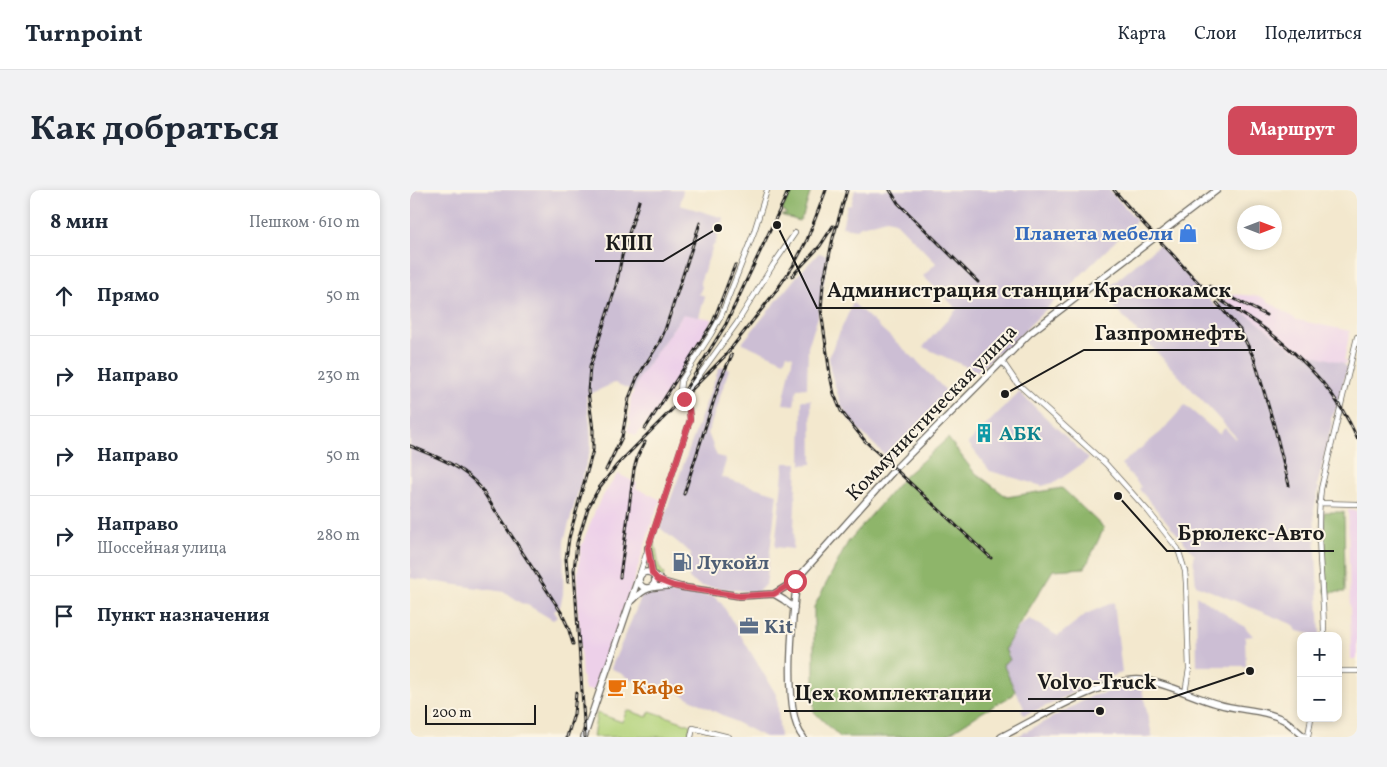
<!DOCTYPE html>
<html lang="ru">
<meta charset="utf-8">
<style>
:root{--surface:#fff;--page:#f2f2f3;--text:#1f2937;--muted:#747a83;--line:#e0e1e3;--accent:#d1495b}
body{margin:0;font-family:Vollkorn,serif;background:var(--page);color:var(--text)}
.controls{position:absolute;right:15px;bottom:15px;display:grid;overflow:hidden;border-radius:10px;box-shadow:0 2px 8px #0003}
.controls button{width:45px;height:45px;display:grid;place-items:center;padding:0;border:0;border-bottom:1px solid var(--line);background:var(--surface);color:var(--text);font:25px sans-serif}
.compass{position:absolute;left:827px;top:15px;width:45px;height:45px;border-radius:50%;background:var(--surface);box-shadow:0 2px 8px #0003;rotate:90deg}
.scale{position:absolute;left:15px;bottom:12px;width:111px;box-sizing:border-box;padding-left:5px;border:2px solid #1c1c1c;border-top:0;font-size:14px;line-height:18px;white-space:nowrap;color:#1c1c1c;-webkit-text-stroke:4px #fcf5e5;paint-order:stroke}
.stop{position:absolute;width:15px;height:15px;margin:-11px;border:4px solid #d1495b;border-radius:50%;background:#fff}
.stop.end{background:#d1495b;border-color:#fff;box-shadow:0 1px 5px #0008}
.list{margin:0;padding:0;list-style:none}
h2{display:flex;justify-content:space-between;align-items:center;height:65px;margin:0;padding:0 20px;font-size:21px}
h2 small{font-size:16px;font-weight:400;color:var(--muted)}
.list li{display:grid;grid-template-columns:32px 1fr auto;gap:15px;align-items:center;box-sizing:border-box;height:80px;padding:0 20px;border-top:1px solid var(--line)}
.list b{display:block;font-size:19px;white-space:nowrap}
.list p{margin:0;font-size:16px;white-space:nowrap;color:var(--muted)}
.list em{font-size:16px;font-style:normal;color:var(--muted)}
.icon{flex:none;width:28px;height:28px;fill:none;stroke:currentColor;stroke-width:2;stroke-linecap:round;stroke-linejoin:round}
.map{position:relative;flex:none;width:947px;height:547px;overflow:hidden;border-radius:10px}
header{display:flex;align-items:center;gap:30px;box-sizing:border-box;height:70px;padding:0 25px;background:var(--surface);border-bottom:1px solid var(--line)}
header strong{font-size:24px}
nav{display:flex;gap:28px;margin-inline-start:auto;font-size:18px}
.intro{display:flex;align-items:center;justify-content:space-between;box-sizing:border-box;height:120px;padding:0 30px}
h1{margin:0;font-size:35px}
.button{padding:12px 22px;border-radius:10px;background:var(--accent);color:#fff;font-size:18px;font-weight:700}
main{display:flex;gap:30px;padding:0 30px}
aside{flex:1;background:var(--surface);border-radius:10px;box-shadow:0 2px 8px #0003}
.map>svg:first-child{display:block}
.built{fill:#edd0e9}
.industrial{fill:#ccbed4}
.green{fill:#b3d37b;stroke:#68784c}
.forest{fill:#8eb56b;stroke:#556844}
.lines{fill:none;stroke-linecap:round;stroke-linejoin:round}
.minor-casing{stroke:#67635a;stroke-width:6}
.major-casing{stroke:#67635a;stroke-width:8}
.minor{stroke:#fff;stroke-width:4.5}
.major{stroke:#fff;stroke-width:5.5}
.rail-casing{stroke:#1c1c1c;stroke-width:3}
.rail{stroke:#fcf5e5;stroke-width:1;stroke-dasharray:4;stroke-linecap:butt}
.route{stroke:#d1495b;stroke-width:6}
.labels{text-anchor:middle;stroke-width:4;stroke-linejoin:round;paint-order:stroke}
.shop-label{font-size:20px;font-weight:bold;fill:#366cbe;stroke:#fcf5e5;text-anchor:end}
.street-label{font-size:20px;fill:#1c1c1c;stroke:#fcf5e5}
.culture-label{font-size:20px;font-weight:bold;fill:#0d838f;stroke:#fcf5e5;text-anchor:start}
.service-label{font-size:20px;font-weight:bold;fill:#4e5e75;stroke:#fcf5e5;text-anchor:start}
.food-label{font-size:20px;font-weight:bold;fill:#c56008;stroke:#fcf5e5;text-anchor:start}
.leader{fill:none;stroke:#1c1c1c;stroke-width:2}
.callout-dot{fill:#1c1c1c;stroke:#fcf5e5;stroke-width:2}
.callout-label{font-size:21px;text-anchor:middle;font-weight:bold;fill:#1c1c1c;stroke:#fcf5e5;stroke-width:4;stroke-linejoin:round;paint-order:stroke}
</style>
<header>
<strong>Turnpoint</strong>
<nav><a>Карта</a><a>Слои</a><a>Поделиться</a></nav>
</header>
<div class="intro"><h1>Как добраться</h1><a class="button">Маршрут</a></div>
<main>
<aside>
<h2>8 мин<small>Пешком · 610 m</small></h2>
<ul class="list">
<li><svg class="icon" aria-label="ahead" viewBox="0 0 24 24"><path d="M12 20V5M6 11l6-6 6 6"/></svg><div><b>Прямо</b></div><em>50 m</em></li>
<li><svg class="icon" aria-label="right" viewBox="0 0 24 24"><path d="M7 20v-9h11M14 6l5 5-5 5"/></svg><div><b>Направо</b></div><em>230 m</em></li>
<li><svg class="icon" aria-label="right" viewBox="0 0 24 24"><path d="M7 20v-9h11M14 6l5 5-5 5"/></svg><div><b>Направо</b></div><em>50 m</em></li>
<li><svg class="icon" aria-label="right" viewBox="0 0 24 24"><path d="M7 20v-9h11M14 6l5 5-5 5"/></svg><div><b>Направо</b><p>Шоссейная улица</p></div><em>280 m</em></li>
<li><svg class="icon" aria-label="arrive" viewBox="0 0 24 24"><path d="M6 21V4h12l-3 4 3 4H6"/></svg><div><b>Пункт назначения</b></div></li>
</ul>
</aside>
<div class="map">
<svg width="947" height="547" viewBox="0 0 947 547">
<rect width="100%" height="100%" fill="#fcf5e5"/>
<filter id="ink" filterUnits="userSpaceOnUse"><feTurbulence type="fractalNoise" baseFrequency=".02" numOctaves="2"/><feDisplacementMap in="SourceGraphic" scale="10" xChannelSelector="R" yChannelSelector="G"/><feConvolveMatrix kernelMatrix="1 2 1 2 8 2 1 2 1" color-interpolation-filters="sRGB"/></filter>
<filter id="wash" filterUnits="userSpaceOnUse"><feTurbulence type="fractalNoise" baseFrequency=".0096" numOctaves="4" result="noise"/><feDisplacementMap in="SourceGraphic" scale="20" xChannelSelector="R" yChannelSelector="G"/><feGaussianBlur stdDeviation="1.12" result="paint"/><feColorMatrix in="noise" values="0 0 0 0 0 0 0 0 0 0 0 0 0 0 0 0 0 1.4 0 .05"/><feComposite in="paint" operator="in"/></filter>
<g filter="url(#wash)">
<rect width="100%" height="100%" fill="#f3e8ce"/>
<!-- built -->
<path class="built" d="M818 104 850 106 887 130 940 141 934 170 937 171 936 174 925 172 882 159 841 127 814 110Z
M273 124 303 129 243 229 241 233 238 230 226 246 217 240 221 233 219 228 221 207 230 186Z
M208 284 227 293 226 298 251 310 244 326 214 422 185 500H175L172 486 167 411 168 379 171 357 185 321 194 304Z
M938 320 947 321V469H941Z"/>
<!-- industrial -->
<path class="industrial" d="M0 0H273L270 15 314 28 305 54 303 56 290 92 292 97 289 104 295 106 289 127 273 124 230 186 224 201 205 193 202 194 176 206 180 233 181 257 154 351 153 404 150 417 144 421 148 427 143 430 114 413 113 414 95 402 0 388Z
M445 0H699L727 30 621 134 597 160 591 163 588 162 568 182 513 157 547 119 513 86 526 73 485 31 477 29 451 36 447 39 432 37 437 16 441 15Z
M749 55 806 117 813 110 841 127 882 159 933 173 937 178 927 217 921 229 922 234 907 296 909 298 904 320 910 446 887 441 884 435 786 395 783 366 785 365 729 299 731 297 711 274 751 242 775 215 809 244 815 238 825 249 827 248 694 106 693 102Z
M409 63 418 66 408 127 398 157 397 198 387 199 384 215 373 214 383 166 377 164 374 171 332 153 387 86Z
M443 113 507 171 542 207 480 270 442 233 431 215 420 180 419 166Z
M315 177 319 179 298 243 307 266 315 268 316 271 311 287 367 304 356 395 346 402 291 396 279 389 281 363 250 338 309 178Z
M609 202 679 269 646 292 632 296 580 281 558 253Z
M392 210H401L402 274 391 275Z
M374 273H387L383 359 365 357Z
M234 401 303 406 312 414 367 506 370 547H355L251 494 247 504 201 478Z
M786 405 835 437 843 446 835 447 836 476H787Z
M704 412 712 483 687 491 641 514 614 525 611 520 614 518 592 473 600 470 595 459 606 440 619 429 648 446 676 424Z
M731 494 742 545 746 547H606L682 506Z"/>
<!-- green -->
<path class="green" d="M245 353 249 377 254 384 252 388H250C241 380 238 364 242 354Z
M217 520 237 527 240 521 281 535 278 547H183L187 523 212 532Z"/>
<!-- forest -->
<path class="forest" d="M381 0H401L393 26 389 31 371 25 377 24 372 19Z
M538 248 563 281 597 307 652 298 694 338 675 378 643 380 601 448 595 459 600 470 593 474 605 501 603 505 571 523 534 547H430L404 522V417L438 352 494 287Z
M914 322H934L935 402H915Z"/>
</g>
<g filter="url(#ink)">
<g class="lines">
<!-- minor casing -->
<g class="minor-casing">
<path id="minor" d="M592 171 607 193 696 274 738 321 768 359 775 381 776 393 779 479 775 503
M275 205 327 133 363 75 385 43
M909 313 947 314
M229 386 280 230 279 219 270 202 271 191 301 144 311 126 344 42 357 0
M914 446C914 397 905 348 911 299L947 147
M928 481H947
M281 547 283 538 319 547
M898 547 901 528"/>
</g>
<!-- major casing -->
<g class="major-casing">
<path id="major" d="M238 358 242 383 253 392 271 397 330 406 364 404 374 410 384 418
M229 390a8 8 0 1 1 16 0a8 8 0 1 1-16 0Z
M387 389C383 422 372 523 393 547
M364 404 385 391 485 279 620 143 807 0
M223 410C235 397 242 397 259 396
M174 547 229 386
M591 547C625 530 695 487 731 490 758 493 782 507 808 514 830 521 854 519 874 530 882 535 888 542 895 547"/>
</g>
<!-- minor -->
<use href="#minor" class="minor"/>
<!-- major -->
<use href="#major" class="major"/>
<!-- rail casing -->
<g class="rail-casing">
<path id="rail" d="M437 0 423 48 413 94 411 120 420 185 424 204 431 221 455 251 581 368
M480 0 488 13 568 92
M704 0C723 23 743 44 763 65 773 76 783 88 794 98 811 112 830 122 848 134 889 163 927 201 947 248
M382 86 410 56 423 36
M799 96 856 125
M807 113 830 140 844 168 864 235 879 295
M275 200 316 134 379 0
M235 239 303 132 325 75
M0 256C27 267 51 275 70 297L151 422 158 437 163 454
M196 280 212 247 219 208 227 188 249 153 255 140 290 33
M274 304 311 188 322 165
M210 387 224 279 228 265 235 252
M158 392 156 369 159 348 183 260V240L178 201 180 177 206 96 212 66 229 11
M157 547 164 524 166 503
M175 547 164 380 167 353 178 318 189 298 207 275 316 165 366 101 383 76 397 50 416 0"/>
</g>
<!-- rail -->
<use href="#rail" class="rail"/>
</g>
</g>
<g class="lines" filter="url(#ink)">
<!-- route -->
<path class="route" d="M274 209 279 220 280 230 238 358 242 383 248 390 264 396 330 406 364 404 385 391"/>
</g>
<!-- icons -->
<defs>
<g id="shop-bare" transform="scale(1.5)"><path d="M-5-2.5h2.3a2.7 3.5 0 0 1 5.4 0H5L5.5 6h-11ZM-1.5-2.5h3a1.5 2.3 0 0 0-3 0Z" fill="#3f7fe0" stroke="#fcf5e5" stroke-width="2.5" paint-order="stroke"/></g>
<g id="building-bare" transform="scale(1.5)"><path d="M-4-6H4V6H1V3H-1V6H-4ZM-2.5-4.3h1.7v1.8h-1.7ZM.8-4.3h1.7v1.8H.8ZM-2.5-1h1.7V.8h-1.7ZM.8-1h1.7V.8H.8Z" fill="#0f9aa8" stroke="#fcf5e5" stroke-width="2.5" paint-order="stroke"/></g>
<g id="fuel-bare" transform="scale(1.5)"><path d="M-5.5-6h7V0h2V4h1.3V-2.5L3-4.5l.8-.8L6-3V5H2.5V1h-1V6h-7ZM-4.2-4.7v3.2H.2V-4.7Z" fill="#5c6f8a" stroke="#fcf5e5" stroke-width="2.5" paint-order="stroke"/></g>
<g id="office-bare" transform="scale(1.5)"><path d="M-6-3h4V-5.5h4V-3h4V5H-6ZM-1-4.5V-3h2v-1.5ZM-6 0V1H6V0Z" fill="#5c6f8a" stroke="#fcf5e5" stroke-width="2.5" paint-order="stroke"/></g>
<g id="cafe-bare" transform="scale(1.5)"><path d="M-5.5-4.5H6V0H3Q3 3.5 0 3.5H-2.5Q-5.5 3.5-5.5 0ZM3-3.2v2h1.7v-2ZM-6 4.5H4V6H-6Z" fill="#e8710a" stroke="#fcf5e5" stroke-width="2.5" paint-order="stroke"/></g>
</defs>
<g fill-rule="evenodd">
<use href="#shop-bare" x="778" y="43"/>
<use href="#building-bare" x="574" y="243"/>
<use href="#fuel-bare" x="272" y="372"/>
<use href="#office-bare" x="339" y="436"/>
<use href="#cafe-bare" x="207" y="497"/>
</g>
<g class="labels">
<!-- shop labels -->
<g class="shop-label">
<text x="763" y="50">Планета мебели</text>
</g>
<!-- street labels -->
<g class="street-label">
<text transform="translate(521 222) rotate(-46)" y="7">Коммунистическая улица</text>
</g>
<!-- culture labels -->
<g class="culture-label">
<text x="589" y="250">АБК</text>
</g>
<!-- service labels -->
<g class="service-label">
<text x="287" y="379">Лукойл</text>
<text x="354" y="443">Kit</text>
</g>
<!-- food labels -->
<g class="food-label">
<text x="222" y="504">Кафе</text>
</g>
</g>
<!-- callouts -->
<path class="leader" d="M308 38L253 71H185M367 35L407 118H831M595 204L674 160H845M708 306L757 361H924M840 481L757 509H618M690 521L591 521H374"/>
<g class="callout-dot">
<circle cx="308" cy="38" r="5"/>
<circle cx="367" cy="35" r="5"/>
<circle cx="595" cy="204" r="5"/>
<circle cx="708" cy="306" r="5"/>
<circle cx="840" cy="481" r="5"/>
<circle cx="690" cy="521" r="5"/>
</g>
<g class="callout-label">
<text x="219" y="60">КПП</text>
<text x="619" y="107">Администрация станции Краснокамск</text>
<text x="760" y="150">Газпромнефть</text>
<text x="841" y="350">Брюлекс-Авто</text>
<text x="687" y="499">Volvo-Truck</text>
<text x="483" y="510">Цех комплектации</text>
</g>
</svg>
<div class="controls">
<button>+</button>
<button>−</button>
</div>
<svg class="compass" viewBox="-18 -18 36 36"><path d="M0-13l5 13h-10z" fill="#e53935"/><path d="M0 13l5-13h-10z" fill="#747a83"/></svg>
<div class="scale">200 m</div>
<div class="stop" style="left:385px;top:391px"></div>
<div class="stop end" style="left:274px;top:209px"></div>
</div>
</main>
